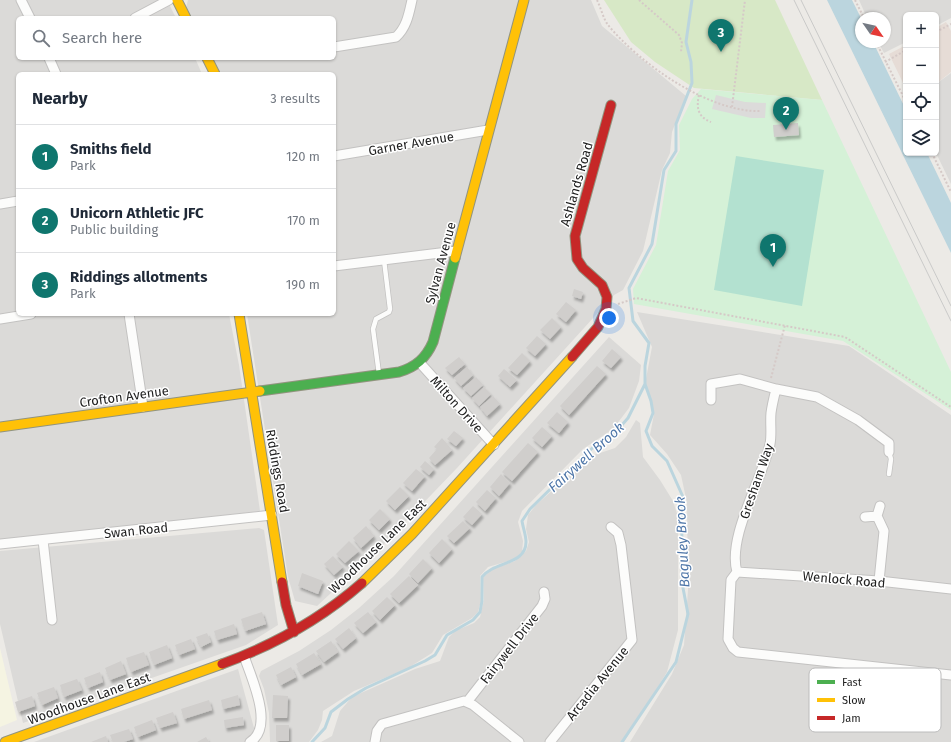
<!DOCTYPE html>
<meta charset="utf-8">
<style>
:root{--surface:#fff;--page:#f2f2f3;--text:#1f2937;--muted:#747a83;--line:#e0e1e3;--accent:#0f766e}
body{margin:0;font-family:"Fira Sans",sans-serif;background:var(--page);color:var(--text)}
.controls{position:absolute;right:12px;top:12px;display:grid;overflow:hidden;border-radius:6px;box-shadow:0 1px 3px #0004}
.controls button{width:36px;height:36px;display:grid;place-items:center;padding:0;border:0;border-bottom:1px solid var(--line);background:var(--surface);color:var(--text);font:20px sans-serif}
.compass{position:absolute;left:855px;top:12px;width:36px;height:36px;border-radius:50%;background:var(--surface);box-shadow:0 1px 3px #0004;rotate:124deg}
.you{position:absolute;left:609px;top:318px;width:14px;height:14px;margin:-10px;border:3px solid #fff;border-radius:50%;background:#1a73e8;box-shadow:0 0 0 6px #1a73e833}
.badge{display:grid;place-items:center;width:26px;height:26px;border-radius:50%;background:var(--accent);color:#fff;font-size:13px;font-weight:700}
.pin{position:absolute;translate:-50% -33px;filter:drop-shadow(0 1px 2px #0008)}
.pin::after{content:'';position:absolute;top:21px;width:14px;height:12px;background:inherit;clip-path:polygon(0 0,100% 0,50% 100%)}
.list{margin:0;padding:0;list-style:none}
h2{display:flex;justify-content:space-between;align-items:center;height:52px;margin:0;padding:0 16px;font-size:17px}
h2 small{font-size:13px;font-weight:400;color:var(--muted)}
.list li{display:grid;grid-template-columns:26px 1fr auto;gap:12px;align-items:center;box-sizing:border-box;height:64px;padding:0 16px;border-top:1px solid var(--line)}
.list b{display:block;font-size:15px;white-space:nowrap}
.list p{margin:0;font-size:13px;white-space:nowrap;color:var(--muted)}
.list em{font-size:13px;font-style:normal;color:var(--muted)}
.icon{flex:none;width:22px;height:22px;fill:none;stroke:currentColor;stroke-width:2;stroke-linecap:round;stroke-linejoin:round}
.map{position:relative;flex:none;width:951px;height:742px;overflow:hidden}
.search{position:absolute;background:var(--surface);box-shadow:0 1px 3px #0004;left:16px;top:16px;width:320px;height:44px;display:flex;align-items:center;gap:10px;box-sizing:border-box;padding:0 14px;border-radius:6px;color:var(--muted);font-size:15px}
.panel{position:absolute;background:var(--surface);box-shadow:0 1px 3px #0004;left:16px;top:72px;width:320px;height:244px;border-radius:6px}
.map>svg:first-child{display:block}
.residential{fill:#dbdad8}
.education{fill:#f5f4e2}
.military{fill:#e6dcd6}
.grass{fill:#d7e8c6}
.park{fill:#d5f1d7}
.pitch{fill:#b3e1d0}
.parking{fill:#dcdbda}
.water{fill:#bbd5de}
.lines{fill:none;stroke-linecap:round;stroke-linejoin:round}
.stream{stroke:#bbd5de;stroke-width:3}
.building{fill:#d0cecc;filter:url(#shadow)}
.lane-casing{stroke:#c3c2c1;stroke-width:6}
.street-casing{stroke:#c3c2c1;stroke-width:11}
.fast-casing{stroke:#92947f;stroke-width:11}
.slow-casing{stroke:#92947f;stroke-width:11}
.jam-casing{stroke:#92947f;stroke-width:11}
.path{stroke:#d5c9c7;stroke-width:2;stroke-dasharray:2 2;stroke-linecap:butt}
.lane{stroke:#fcfcfb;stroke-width:4.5}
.street{stroke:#fcfcfb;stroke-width:9}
.fast{stroke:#4caf50;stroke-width:9}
.slow{stroke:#ffc107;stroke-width:9}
.jam{stroke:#c62828;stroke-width:9}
.tram{stroke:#cacac9;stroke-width:1}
.labels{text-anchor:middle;stroke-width:3;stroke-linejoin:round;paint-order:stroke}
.street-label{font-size:13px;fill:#1e1e1e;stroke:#fff}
.water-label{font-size:14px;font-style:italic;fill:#4f77a9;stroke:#fff}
.key{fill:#fff;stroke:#bcbcbc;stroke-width:1}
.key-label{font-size:11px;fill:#1e1e1e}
</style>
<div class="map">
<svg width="951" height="742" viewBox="0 0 951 742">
<defs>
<filter id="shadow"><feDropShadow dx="2" dy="3.5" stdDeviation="1" flood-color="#0004"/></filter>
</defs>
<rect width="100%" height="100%" fill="#eceae6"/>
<!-- residential -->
<path class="residential" d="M0 0H167L176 18H18V58H195L202 74H18V314H229L239 365 260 511 0 542Z
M188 0H591L602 26 686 96 672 132 670 153 662 170 643 251 623 290 614 295 457 468 384 544 317 606 295 601 288 577 247 314H334V74H221L212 58H334V18H191L186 8Z
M859 0H951V18L936 26V15H906V42L884 53 878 42H885V18H867Z
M951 73V184L936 153V84Z
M637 312 849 346 951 415V742H630L672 674 684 645 688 590 687 503 681 475 667 454 650 435 654 414 645 384 652 347Z
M609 337 641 365 639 381 629 408 613 429 583 449 522 511 518 522 523 541 522 552 515 559 488 567 480 576 481 601 478 612 472 618 443 635 432 653 408 668 354 691 323 711 322 720 318 730 309 742H270L269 713 264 689 259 676 261 671 299 651 331 630 359 608 394 576Z
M636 420 640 423 643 457 660 480 673 501 678 517V630L667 672 624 742H321L332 736 340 711 352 697 415 669 440 661 449 637 455 631 474 623 480 617 484 600 483 578 490 570 515 561 526 551 529 542 526 529 528 515 536 505 591 456 615 448 626 437Z
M259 528 264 530 278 625 246 645 23 723 0 624V551Z
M238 669 254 728 252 742H34Z"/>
<!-- education -->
<path class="education" d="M0 648 17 720 0 727Z"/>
<!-- military -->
<path class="military" d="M946 22 951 31V72L936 84V28Z
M906 45V89L889 54Z"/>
<!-- grass -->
<path class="grass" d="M604 0H775L822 100 694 88 655 62 631 42Z"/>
<!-- park -->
<path class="park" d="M701 89 822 100 951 372V410L843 341 634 304 633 289 656 245 668 171 680 150 679 125 692 99Z"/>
<!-- pitch -->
<path class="pitch" d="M736 156 824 170 802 306 714 290Z"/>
<!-- parking -->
<path class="parking" d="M716 95 745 102 766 103 765 118H751L712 109Z"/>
<!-- water -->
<path class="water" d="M827 0H852L861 18V42H873L906 110V153H927L951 203V253Z"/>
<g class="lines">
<!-- stream -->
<path class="stream" d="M312 742 325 728 331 712 348 699 366 688 425 661 435 655 447 635 473 620 480 612 482 601V577C494 561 526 565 526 542 526 535 523 528 522 521L530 509 588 452 599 442 614 434 628 418 645 384V366L649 343 633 321 629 288 652 244 664 170 676 151V124L692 83 691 62 686 42 692 0
M622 742 676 662 688 614 683 588 681 561 683 497 667 461 652 446 646 431 653 413 651 401 645 384"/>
</g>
<!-- building -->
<path class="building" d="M798 123 799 135 774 137 773 125Z
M574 289 583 292 581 299 572 296Z
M566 302 576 310 566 322 556 314Z
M552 318 561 327 550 339 540 330Z
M537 336 546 344 535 356 526 348Z
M612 349 621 357 611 368 602 361Z
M522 353 530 361 517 375 508 368Z
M459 357 465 364 452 375 445 368Z
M597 366 606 374 569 415 560 406Z
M467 367 473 375 461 386 454 378Z
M504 369 517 380 510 387 498 376Z
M476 377 483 385 471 396 463 388Z
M484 387 491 394 479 406 472 398Z
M493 396 500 404 487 416 480 407Z
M557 412 568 422 559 433 547 423Z
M542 427 552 436 542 447 532 438Z
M454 431 463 438 456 446 447 439Z
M442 438 452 450 435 465 429 458 437 449 434 447Z
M528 443 538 452 512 481 502 472Z
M425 461 434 469 429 475 420 467Z
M416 469 425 476 412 491 403 483Z
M501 474 510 483 499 496 490 487Z
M400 487 409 496 395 510 386 501Z
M487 490 496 498 485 511 476 502Z
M473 506 482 514 472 525 463 517Z
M380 509 390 519 379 530 369 520Z
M463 521 470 528 454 543 447 536Z
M366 526 374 536 361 548 353 538Z
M442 539 452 549 439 563 429 553Z
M349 541 359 551 345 563 336 554Z
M333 556 343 567 334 575 324 564Z
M423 559 432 568 418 583 409 574Z
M302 573 323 581 318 594 298 586Z
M409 576 418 585 399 603 390 594Z
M387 597 395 605 380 620 372 611Z
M262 612 266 624 245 631 241 619Z
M368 612 376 622 363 633 354 623Z
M234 624 237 634 217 640 214 631Z
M349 628 356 638 343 649 335 639Z
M207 633 211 642 201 647 196 637Z
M191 639 195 649 179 655 175 645Z
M331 641 338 652 324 662 316 651Z
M167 645 172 658 154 665 149 652Z
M144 652 149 665 131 672 126 658Z
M314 653 321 664 302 675 296 664Z
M121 661 126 674 110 680 105 668Z
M291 667 296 677 281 685 276 675Z
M100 672 103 682 88 688 84 678Z
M77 679 82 690 64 697 60 685Z
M54 687 58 698 42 705 37 693Z
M238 695 240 705 223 709 221 700Z
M273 695 288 696 287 718H272Z
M32 696 35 706 18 712 15 702Z
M209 700 212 710 184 719 181 709Z
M173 712 177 723 160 728 156 718Z
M243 717 244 725 225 728 224 720Z
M152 720 156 730 138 737 134 727Z
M276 725H289V741H276Z
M129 729 133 739 124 742H113L110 735Z
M106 736 108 742H91Z
M206 737 209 742H197Z"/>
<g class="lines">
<!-- lane casing -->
<g class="lane-casing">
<path id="lane" d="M379 374 373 329 376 319 389 312 390 309 384 260
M889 452 891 459 889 474"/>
</g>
<!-- street casing -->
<g class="street-casing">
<path id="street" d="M21 0 30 18
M135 18 169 0
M334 47 396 37C407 27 409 13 412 0
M49 58 56 74
M334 156 488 130
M0 204 18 201
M334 266 456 251
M129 314 143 407
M0 319 31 314
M420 363 494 445
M711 400V384L740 379 776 389 817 397 858 420 889 443V452
M865 517 877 516
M43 540 52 620
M0 544 272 515
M737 572 731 580 728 639 733 648 738 652 951 675
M737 572 879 581 951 589
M737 572C727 537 762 480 770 444 772 434 770 423 771 413 772 405 774 397 776 389
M879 581 884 531 877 516 880 506
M244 656C251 677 275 727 250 742
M467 702 542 606 545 599 544 592
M375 742 377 731 382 724 464 701 473 705 519 742
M550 742 632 640 621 545 618 533 611 527"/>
</g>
<!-- fast casing -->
<g class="fast-casing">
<path id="fast" d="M260 391 399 372C416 367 426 358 433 342L455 258"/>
</g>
<!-- slow casing -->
<g class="slow-casing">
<path id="slow" d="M177 0 186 18
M207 58 215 74
M455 258 524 0
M239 314 282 582
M0 427 260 391
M362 583 412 534 572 357
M5 742 222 664"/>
</g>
<!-- jam casing -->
<g class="jam-casing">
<path id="jam" d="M572 357 598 327 606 309 607 297 602 285 583 268 577 259 575 236 611 105
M282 582 286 605 294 632
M222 664C274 645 321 619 362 583"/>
</g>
<!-- path -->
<path class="path" d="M597 0C601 8 603 18 608 25 640 64 710 113 761 111
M639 0 679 35 682 43 681 52
M855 0 864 18
M936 32 951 24
M876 42 906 102
M885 62 906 50
M699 95C696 108 698 117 711 122
M732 107 745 0
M932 153 951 192
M618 304 636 298 845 337 951 407
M771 378 785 325"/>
<!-- lane -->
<use href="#lane" class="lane"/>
<!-- street -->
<use href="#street" class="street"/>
<!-- fast -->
<use href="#fast" class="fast"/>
<!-- slow -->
<use href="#slow" class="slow"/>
<!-- jam -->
<use href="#jam" class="jam"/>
<!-- tram -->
<path class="tram" d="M794 0 951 321
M801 0 951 306"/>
</g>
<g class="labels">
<!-- street labels -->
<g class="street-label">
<text transform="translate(411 143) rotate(-10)" y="5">Garner Avenue</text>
<text transform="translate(576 184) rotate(-74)" y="5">Ashlands Road</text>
<text transform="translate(440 263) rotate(-75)" y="5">Sylvan Avenue</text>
<text transform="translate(124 396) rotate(-8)" y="5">Crofton Avenue</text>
<text transform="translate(457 404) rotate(48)" y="5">Milton Drive</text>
<text transform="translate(278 471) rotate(80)" y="5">Riddings Road</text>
<text transform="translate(756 481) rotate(-71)" y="5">Gresham Way</text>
<text transform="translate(136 530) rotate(-6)" y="5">Swan Road</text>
<text transform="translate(377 546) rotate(-44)" y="5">Woodhouse Lane East</text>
<text transform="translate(844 579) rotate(5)" y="5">Wenlock Road</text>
<text transform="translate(509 648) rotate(-52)" y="5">Fairywell Drive</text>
<text transform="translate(597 683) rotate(-51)" y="5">Arcadia Avenue</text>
<text transform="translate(89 698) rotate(-20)" y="5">Woodhouse Lane East</text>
</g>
<!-- water labels -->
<g class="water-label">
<text transform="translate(586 457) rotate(-42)" y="5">Fairywell Brook</text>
<text transform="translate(682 542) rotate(-93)" y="5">Baguley Brook</text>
</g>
</g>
<!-- legend -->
<rect x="809" y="668" width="132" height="64" rx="6" class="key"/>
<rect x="817" y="680" width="18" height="4" fill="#4caf50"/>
<rect x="817" y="698" width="18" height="4" fill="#ffc107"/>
<rect x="817" y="716" width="18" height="4" fill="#c62828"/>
<g class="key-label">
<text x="842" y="686">Fast</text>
<text x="842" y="704">Slow</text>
<text x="842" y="722">Jam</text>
</g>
</svg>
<div class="controls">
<button>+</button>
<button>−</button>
<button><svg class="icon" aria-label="locate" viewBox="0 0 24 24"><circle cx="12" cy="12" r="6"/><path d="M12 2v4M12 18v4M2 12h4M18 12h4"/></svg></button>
<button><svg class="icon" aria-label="layers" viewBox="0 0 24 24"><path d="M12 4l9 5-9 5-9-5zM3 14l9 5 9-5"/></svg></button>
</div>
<svg class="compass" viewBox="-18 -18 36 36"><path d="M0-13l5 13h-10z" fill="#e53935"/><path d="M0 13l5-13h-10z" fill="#747a83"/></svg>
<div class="you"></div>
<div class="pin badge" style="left:773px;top:267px">1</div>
<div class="pin badge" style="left:786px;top:130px">2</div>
<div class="pin badge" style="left:721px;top:52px">3</div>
<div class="search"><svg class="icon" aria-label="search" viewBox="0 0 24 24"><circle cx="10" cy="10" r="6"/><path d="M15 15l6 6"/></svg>Search here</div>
<section class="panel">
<h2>Nearby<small>3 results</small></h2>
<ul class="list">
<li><span class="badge">1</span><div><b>Smiths field</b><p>Park</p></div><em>120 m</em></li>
<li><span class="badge">2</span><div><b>Unicorn Athletic JFC</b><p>Public building</p></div><em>170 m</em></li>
<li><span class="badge">3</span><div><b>Riddings allotments</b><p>Park</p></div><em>190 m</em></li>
</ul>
</section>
</div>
